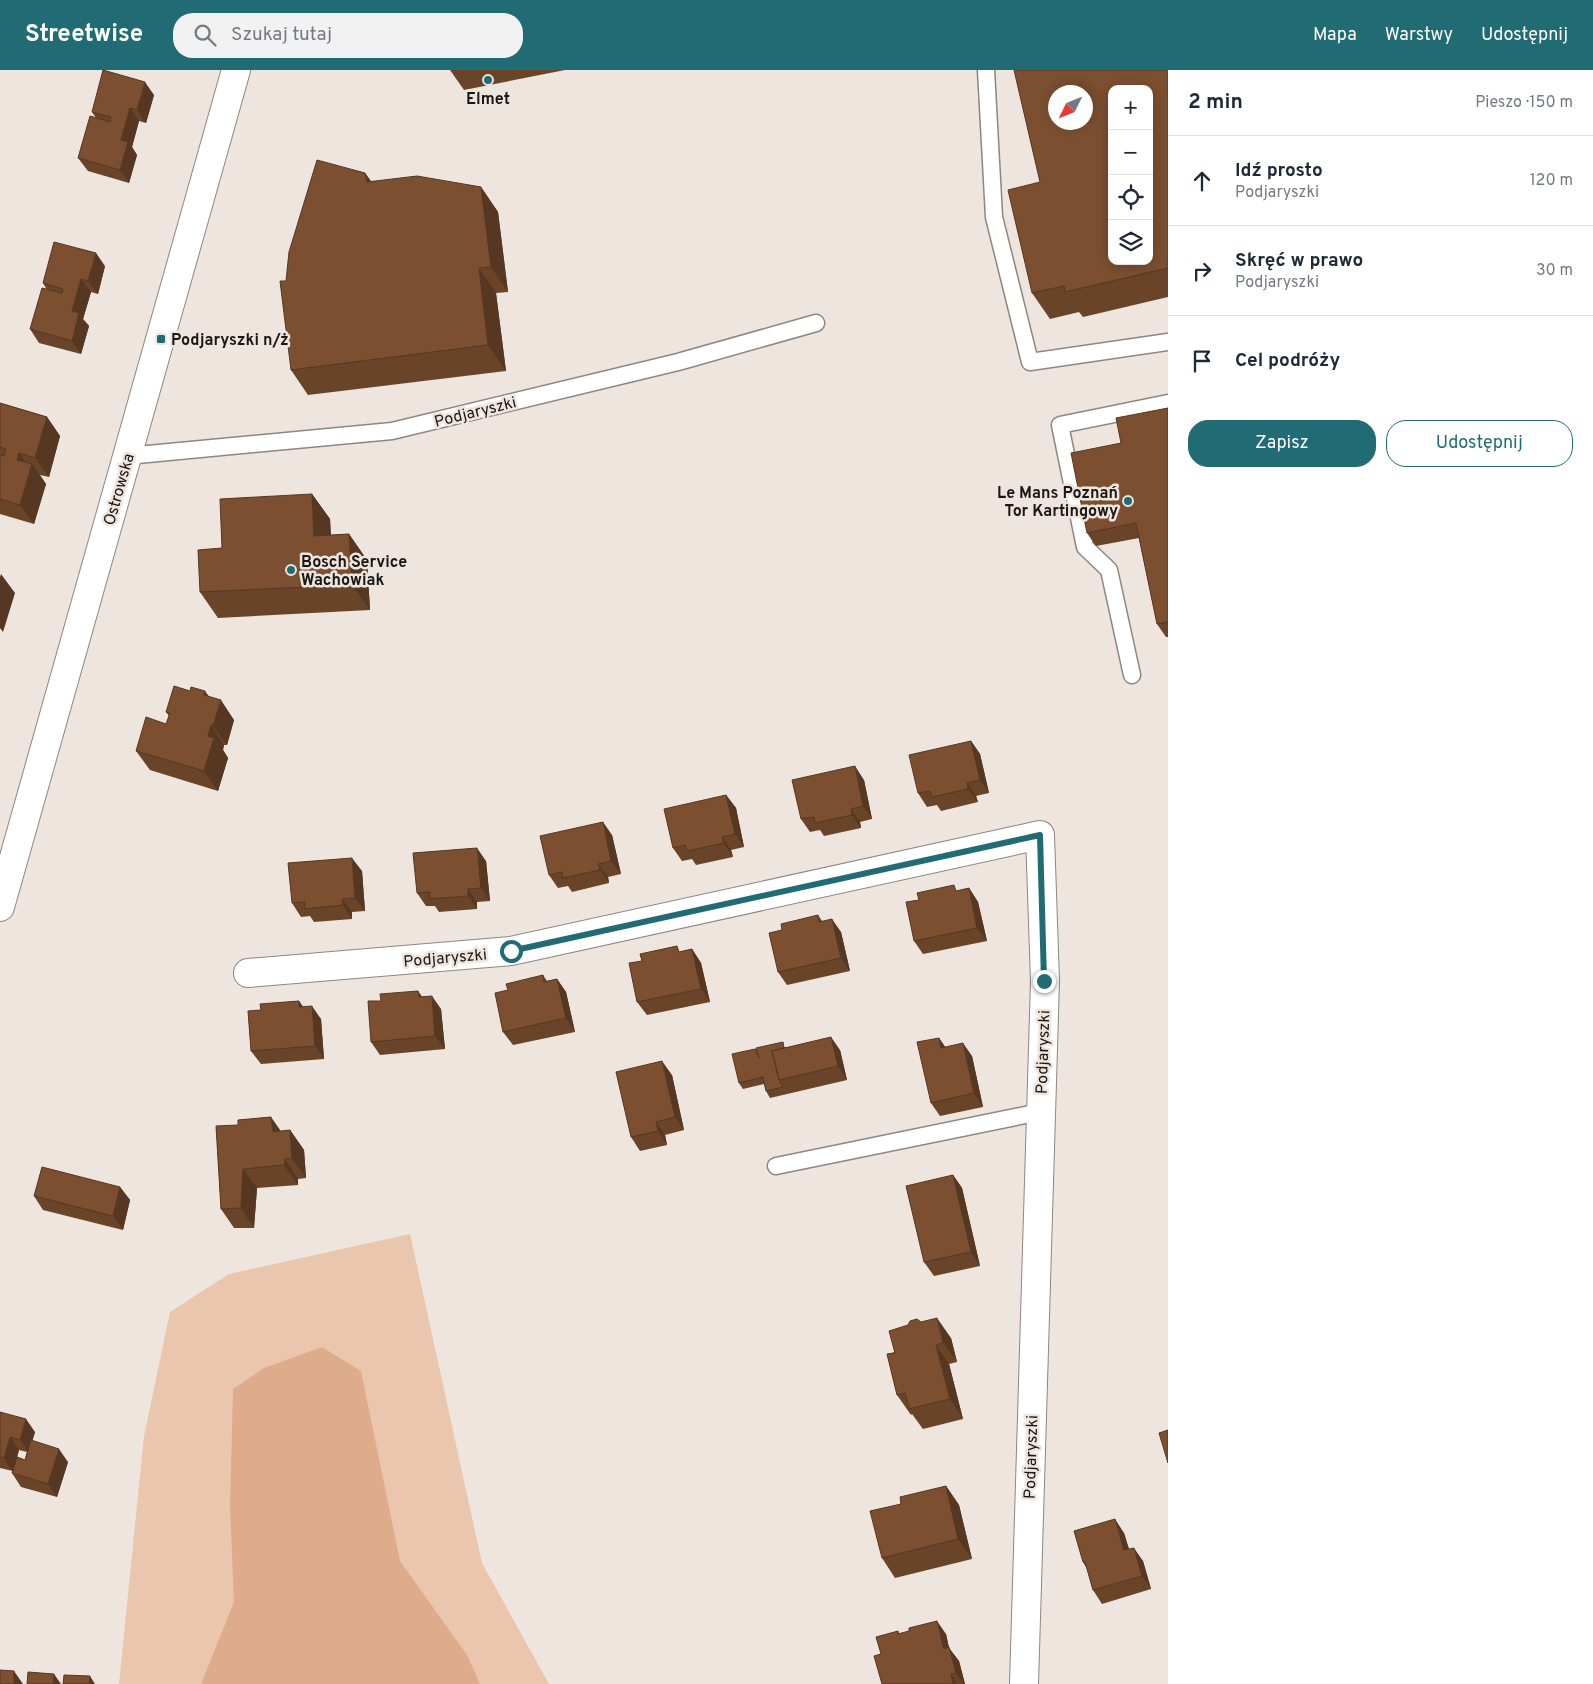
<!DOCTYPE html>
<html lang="pl">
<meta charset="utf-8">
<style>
:root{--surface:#fff;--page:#f2f2f3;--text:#1f2937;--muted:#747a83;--line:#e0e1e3;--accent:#216c74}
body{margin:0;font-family:Overpass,sans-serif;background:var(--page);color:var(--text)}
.controls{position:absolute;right:15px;top:15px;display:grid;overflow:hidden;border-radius:10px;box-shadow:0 2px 12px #0003}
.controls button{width:45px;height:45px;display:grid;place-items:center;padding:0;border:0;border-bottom:1px solid var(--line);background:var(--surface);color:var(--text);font:25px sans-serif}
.compass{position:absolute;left:1048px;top:15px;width:45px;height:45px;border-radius:50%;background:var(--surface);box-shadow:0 2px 12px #0003;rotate:227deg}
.stop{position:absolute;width:15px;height:15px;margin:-11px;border:4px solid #216c74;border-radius:50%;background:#fff}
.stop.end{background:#216c74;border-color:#fff;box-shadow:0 1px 5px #0008}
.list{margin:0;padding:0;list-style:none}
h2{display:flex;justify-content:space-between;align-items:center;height:65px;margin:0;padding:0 20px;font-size:21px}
h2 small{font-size:16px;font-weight:400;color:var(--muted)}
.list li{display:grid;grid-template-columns:32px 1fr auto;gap:15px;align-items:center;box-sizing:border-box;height:90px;padding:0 20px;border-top:1px solid var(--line)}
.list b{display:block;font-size:19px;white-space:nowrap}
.list p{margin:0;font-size:16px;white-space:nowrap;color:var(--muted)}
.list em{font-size:16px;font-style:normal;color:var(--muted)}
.actions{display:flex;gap:10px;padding:15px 20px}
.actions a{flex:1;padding:11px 0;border:1px solid var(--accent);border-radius:20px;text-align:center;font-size:18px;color:var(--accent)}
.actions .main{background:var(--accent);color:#fff}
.icon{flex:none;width:28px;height:28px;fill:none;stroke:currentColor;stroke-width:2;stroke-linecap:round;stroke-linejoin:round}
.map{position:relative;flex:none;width:1168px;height:1614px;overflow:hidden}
header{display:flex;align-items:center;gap:30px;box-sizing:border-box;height:70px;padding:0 25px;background:var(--accent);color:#fff}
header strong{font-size:24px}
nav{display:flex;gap:28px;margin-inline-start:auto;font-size:18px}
.search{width:350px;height:45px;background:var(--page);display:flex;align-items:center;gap:12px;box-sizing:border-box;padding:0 18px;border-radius:20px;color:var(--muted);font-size:19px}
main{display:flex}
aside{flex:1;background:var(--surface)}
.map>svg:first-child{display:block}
.green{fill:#ebc6ae}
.water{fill:#deac8b}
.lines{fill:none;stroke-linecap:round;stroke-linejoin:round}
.service-casing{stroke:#8e8681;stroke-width:19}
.minor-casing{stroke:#8e8681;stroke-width:30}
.tertiary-casing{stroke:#8e8681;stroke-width:30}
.service{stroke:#fff;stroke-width:16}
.minor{stroke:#fff;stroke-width:28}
.tertiary{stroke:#fff;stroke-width:28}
.wall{fill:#6a4429;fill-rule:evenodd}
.shaded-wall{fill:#563722}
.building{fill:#7b4f30;stroke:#563722;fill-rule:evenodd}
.route{stroke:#216c74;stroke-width:6}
.poi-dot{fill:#216c74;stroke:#eee5df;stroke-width:2}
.labels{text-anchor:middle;stroke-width:5;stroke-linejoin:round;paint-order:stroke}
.poi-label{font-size:16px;font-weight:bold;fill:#1a1715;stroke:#eee5df;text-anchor:start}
.street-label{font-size:16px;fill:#1a1715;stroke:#eee5df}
</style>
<header>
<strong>Streetwise</strong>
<div class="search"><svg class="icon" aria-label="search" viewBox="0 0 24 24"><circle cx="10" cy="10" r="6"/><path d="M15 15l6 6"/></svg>Szukaj tutaj</div>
<nav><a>Mapa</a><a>Warstwy</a><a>Udostępnij</a></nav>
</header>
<main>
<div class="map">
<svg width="1168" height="1614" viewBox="0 0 1168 1614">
<rect width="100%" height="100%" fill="#eee5df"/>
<!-- green -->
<path class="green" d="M410 1164 482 1493 549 1614H119L144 1366 170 1242 229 1204Z"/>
<!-- water -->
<path class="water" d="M322 1277 361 1301 400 1491 467 1585 480 1614H201L234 1532 230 1435 233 1319 264 1298Z"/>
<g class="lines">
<!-- service casing -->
<g class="service-casing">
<path id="service" d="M986 0 994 147 1030 292 1168 272
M127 386 392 361 678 292 816 253
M1132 605 1109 500 1085 477 1060 355 1168 333
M776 1096 1040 1042"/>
</g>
<!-- minor casing -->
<g class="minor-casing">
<path id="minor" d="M248 903 511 881 1040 765 1045 911 1024 1614"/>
</g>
<!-- tertiary casing -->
<g class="tertiary-casing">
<path id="tertiary" d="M0 837 236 0"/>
</g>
<!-- service -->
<use href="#service" class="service"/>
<!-- minor -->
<use href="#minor" class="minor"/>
<!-- tertiary -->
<use href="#tertiary" class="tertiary"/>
</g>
<!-- wall -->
<path class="wall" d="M450 0H565L464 20Z
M1168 0V227L1083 247 1079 242 1050 249 1032 223 1040 112Z
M154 25 146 53 139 51 132 77 137 85 129 113 88 101 78 88 96 48 92 42Z
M365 103 371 111 481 117 498 142 508 222 496 223 506 301 308 325 291 300 286 211Z
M105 196 98 224 91 222 83 249 89 256 81 284 39 273 30 259 47 220 43 213Z
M0 333 47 347 60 366 49 407 40 405 46 414 34 454 0 444Z
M1168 338V567H1166L1157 554 1139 468 1096 476 1087 463 1121 373Z
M312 424 330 449 331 465 349 464 367 490 370 540 218 548 200 522 222 478Z
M190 621 210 627 234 650 227 675H224L223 680 228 688 218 721 150 700 136 681 166 654 169 646 166 642Z
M971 671 980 684 989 723 976 726 978 732 941 741 937 735 927 737 918 723Z
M864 710 872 749 860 752 861 758 824 766 820 760 810 762 801 749Z
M726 725 736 738 744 777 731 780 733 787 696 795 692 789 682 791 673 778Z
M612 765 621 804 608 807 609 813 572 822 568 816 558 818 549 805Z
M486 791 490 831 477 832V839L439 842 435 836H426L417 823Z
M362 801 365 841 352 842V849L314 852 310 846 301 847 292 833Z
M969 818 978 832 987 871 923 884 914 871 959 821Z
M818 845 822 851 841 862 850 901 787 915 778 902 782 860Z
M692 879 701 893 710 932 647 945 637 932 681 882Z
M543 905 547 911 557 909 566 922 575 962 513 975 503 962 508 920Z
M418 921 422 927 441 939 445 979 380 985 371 972 381 931Z
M299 931 303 937 321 949 324 989 261 994 251 981 261 940Z
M939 968 945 977 972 986 983 1037 940 1046 931 1033Z
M787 977 840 980 847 1010 770 1028 766 1021 764 1014 743 1019 739 1013 755 979 757 981Z
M672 1005 684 1060 665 1065 667 1075 640 1081 631 1067Z
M216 1056 281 1061 290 1060 304 1080 306 1108 298 1109V1115L257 1118 254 1158H234L221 1139Z
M953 1105 962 1118 980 1196 934 1206 924 1192Z
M120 1117 130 1130 123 1160 43 1140 34 1126Z
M951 1268 957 1292 949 1294 963 1349 923 1359 912 1344 911 1345 897 1325 887 1284Z
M0 1342 35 1362 32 1371 68 1392 57 1427 21 1417 12 1403 13 1401 0 1398ZM19 1380 27 1382 25 1390 17 1387Z
M946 1416 959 1435 972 1489 895 1508 882 1488 901 1434Z
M1124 1463 1129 1479 1143 1491 1151 1519 1102 1534 1093 1520 1087 1499 1083 1492Z
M898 1561 899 1563 946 1564 949 1578 959 1591 965 1614H882L881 1584Z"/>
<!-- shaded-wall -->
<path class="shaded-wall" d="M145 12 154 25 146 53 137 40Z
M130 38 139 51 132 77 137 85 129 113 120 100 121 70Z
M365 103 382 128 367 112Z
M481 117 498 142 508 222 491 197Z
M96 183 105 196 98 224 88 211Z
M479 198 496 223 506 301 488 275Z
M81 209 91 222 83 249 89 256 81 284 72 271V241Z
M47 347 60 366 49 407 35 388Z
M19 383 31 399 32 394 46 414 34 454 20 435 17 390Z
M312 424 330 449 332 491 314 466Z
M349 464 367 490 370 540 352 515Z
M1 504 15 523 3 562 0 558V507Z
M205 621 218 639 221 630 234 650 227 675 213 656 204 625Z
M211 655 224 675 223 680 228 688 218 721 204 701 208 666Z
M971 671 980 684 989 723 980 710Z
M855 696 864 710 872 749 863 736Z
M967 713 976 726 978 732 968 719Z
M726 725 736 738 744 777 735 764Z
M851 739 860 752 861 758 852 745Z
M603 752 612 765 621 804 611 791Z
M722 767 731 780 733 787 724 773Z
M477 778 486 791 490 831 481 818Z
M352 788 362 801 365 841 355 828Z
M598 794 608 807 609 813 600 800Z
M969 818 978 832 987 871 977 858Z
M468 819 477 832V839L468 826Z
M342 829 352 842V849L343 835Z
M832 849 841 862 850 901 841 888Z
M692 879 701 893 710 932 701 919Z
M557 909 566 922 575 962 566 948Z
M418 921 427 934 419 927Z
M432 926 441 939 445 979 435 966Z
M299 931 308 944 299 937Z
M312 936 321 949 324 989 315 976Z
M831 967 840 980 847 1010 838 996Z
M939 968 948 981 941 978Z
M963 973 972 986 983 1037 974 1023Z
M662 991 672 1005 684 1060 675 1047Z
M271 1047 285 1067 273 1062Z
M656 1052 665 1065 667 1075 658 1061Z
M290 1060 304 1080 306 1108 292 1088Z
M285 1089 298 1109V1115L284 1095Z
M243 1099 257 1118 254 1158 241 1138Z
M953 1105 962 1118 980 1196 971 1182Z
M120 1117 130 1130 123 1160 113 1146Z
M937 1248 951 1268 957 1292 943 1273Z
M936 1275 949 1294 963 1349 950 1329Z
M26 1349 35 1362 29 1383 20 1370Z
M10 1367 19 1380 13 1402 4 1388Z
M59 1379 68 1392 57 1427 48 1414Z
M946 1416 959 1435 972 1489 958 1469Z
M1115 1449 1124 1463 1133 1493 1124 1480Z
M1134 1478 1143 1491 1151 1519 1142 1506Z
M937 1551 946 1564 949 1578 959 1591 965 1614H964L956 1603 944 1579Z
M14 1601 23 1614H14Z
M54 1604 61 1614H53Z
M951 1604 957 1614H953Z
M90 1606 95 1614H89Z"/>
<!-- building -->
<path class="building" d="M103 0 145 12 137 40 130 38 121 70 128 72 120 100 78 88 90 46 110 52 111 47 92 42Z
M1014 0H1168V198L1065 222 1064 216 1032 223 1008 120 1040 112ZM1112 19H1149V191H1112ZM1056 22H1086V52H1056Z
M317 90 365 103 367 112 417 106 481 117 491 197 479 198 488 275 291 300 280 211H286L289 182Z
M54 172 96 183 88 211 81 209 72 241 79 243 72 271 30 259 42 218 62 223 63 219 43 213Z
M0 333 47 347 35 388 19 383 17 390 32 394 20 435 0 429V385L4 386 6 379 0 377Z
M1168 338V552L1157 554 1136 453 1087 463 1071 383 1121 373 1116 348Z
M312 424 314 466 349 464 352 515 200 522 198 480 222 478 220 429Z
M174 616 190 621 191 617 205 621 204 625 221 630 213 656 211 655 208 666 214 668 204 701 136 681 146 647 166 654 170 643 166 642Z
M971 671 980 710 967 713 968 719 932 727 930 721 918 723 909 685Z
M855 696 863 736 851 739 852 745 815 753 814 747 801 749 792 710Z
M726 725 735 764 722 767 724 773 687 781 685 775 673 778 664 739Z
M603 752 611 791 598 794 600 800 563 808 562 802 549 805 540 766Z
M477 778 481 818 468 819V826L430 829V822L417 823 413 783Z
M352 788 355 828 342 829 343 835 305 839V832L292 833 288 793Z
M954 815 956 821 969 818 977 858 914 871 906 832 919 830 917 823Z
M818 845 819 852 832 849 841 888 778 902 769 863 782 860 781 854Z
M677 876 679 882 692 879 701 919 637 932 629 893 642 891 640 884Z
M543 905 544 912 557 909 566 948 503 962 495 923 508 920 506 914Z
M418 921 419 927 432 926 435 966 371 972 368 931H381L380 924Z
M299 931V937L312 936 315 976 251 981 248 941 261 940 260 934Z
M831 967 838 996 779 1010 772 981Z
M939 968 941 978 963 973 974 1023 931 1033 917 972Z
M783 972 784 978 772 981 779 1010 783 1017 766 1021 763 1007 739 1013 732 984 755 979 759 988 756 978Z
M662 991 675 1047 656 1052 658 1061 631 1067 616 1002Z
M271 1047 273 1062 290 1060 292 1088 285 1089 284 1095 243 1099 241 1138 221 1139 216 1056 238 1055V1050Z
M42 1097 120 1117 113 1146 34 1126Z
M953 1105 971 1182 924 1192 906 1116Z
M937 1248 943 1273 936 1275 950 1329 909 1339 905 1323 897 1325 887 1284 895 1283 889 1261 908 1255 910 1251 917 1249 921 1252Z
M0 1342 26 1349 20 1370 10 1367 4 1388 0 1387Z
M1168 1360V1393L1159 1363Z
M31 1370 59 1379 48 1414 12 1403 17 1387 25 1390Z
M946 1416 958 1469 882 1488 870 1441 901 1434 900 1427Z
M1115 1449 1124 1480 1134 1478 1142 1506 1093 1520 1085 1492H1083L1074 1461Z
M937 1551 944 1579 949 1577 956 1603 951 1604 953 1614H882L874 1586 881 1584 876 1567 898 1561V1564L909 1561V1558Z
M0 1600 14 1601V1614H0Z
M28 1602 54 1604 53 1614H27Z
M64 1605 90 1606 89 1614H63Z"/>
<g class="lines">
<!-- route -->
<path class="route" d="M511 881 1040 765 1044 911"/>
</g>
<!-- markers -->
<g class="poi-dot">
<circle cx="488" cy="10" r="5"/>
<rect x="156" y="264" width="10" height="10" rx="2.5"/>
<circle cx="1128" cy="431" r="5"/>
<circle cx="291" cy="500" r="5"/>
</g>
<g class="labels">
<!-- poi labels -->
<g class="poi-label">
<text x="488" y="34" text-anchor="middle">Elmet</text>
<text x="171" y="275">Podjaryszki n/ż</text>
<text x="1118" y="428" text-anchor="end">Le Mans Poznań<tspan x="1118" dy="18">Tor Kartingowy</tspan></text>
<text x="301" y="497">Bosch Service<tspan x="301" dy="18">Wachowiak</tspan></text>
</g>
<!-- street labels -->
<g class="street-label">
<text transform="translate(475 341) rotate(-14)" y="6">Podjaryszki</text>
<text transform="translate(118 419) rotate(-74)" y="6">Ostrowska</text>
<text transform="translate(445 887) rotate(-5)" y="6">Podjaryszki</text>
<text transform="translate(1042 982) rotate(-88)" y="6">Podjaryszki</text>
<text transform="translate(1030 1387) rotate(-88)" y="6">Podjaryszki</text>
</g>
</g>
</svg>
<div class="controls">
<button>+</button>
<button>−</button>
<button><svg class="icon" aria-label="locate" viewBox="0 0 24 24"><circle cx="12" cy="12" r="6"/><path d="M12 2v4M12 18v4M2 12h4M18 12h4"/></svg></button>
<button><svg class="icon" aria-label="layers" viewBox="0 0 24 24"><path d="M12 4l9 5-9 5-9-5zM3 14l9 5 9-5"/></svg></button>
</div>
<svg class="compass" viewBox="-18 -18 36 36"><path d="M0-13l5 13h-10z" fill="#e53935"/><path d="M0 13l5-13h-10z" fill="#747a83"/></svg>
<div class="stop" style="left:511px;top:881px"></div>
<div class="stop end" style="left:1044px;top:911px"></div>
</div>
<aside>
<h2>2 min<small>Pieszo · 150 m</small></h2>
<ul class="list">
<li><svg class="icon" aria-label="ahead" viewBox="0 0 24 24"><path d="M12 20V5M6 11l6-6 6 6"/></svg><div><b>Idź prosto</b><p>Podjaryszki</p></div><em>120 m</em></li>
<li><svg class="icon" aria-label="right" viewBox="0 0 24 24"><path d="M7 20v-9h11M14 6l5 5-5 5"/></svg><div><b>Skręć w prawo</b><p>Podjaryszki</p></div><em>30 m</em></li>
<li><svg class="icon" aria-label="arrive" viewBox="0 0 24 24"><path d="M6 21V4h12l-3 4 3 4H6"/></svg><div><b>Cel podróży</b></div></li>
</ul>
<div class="actions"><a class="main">Zapisz</a><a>Udostępnij</a></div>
</aside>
</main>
